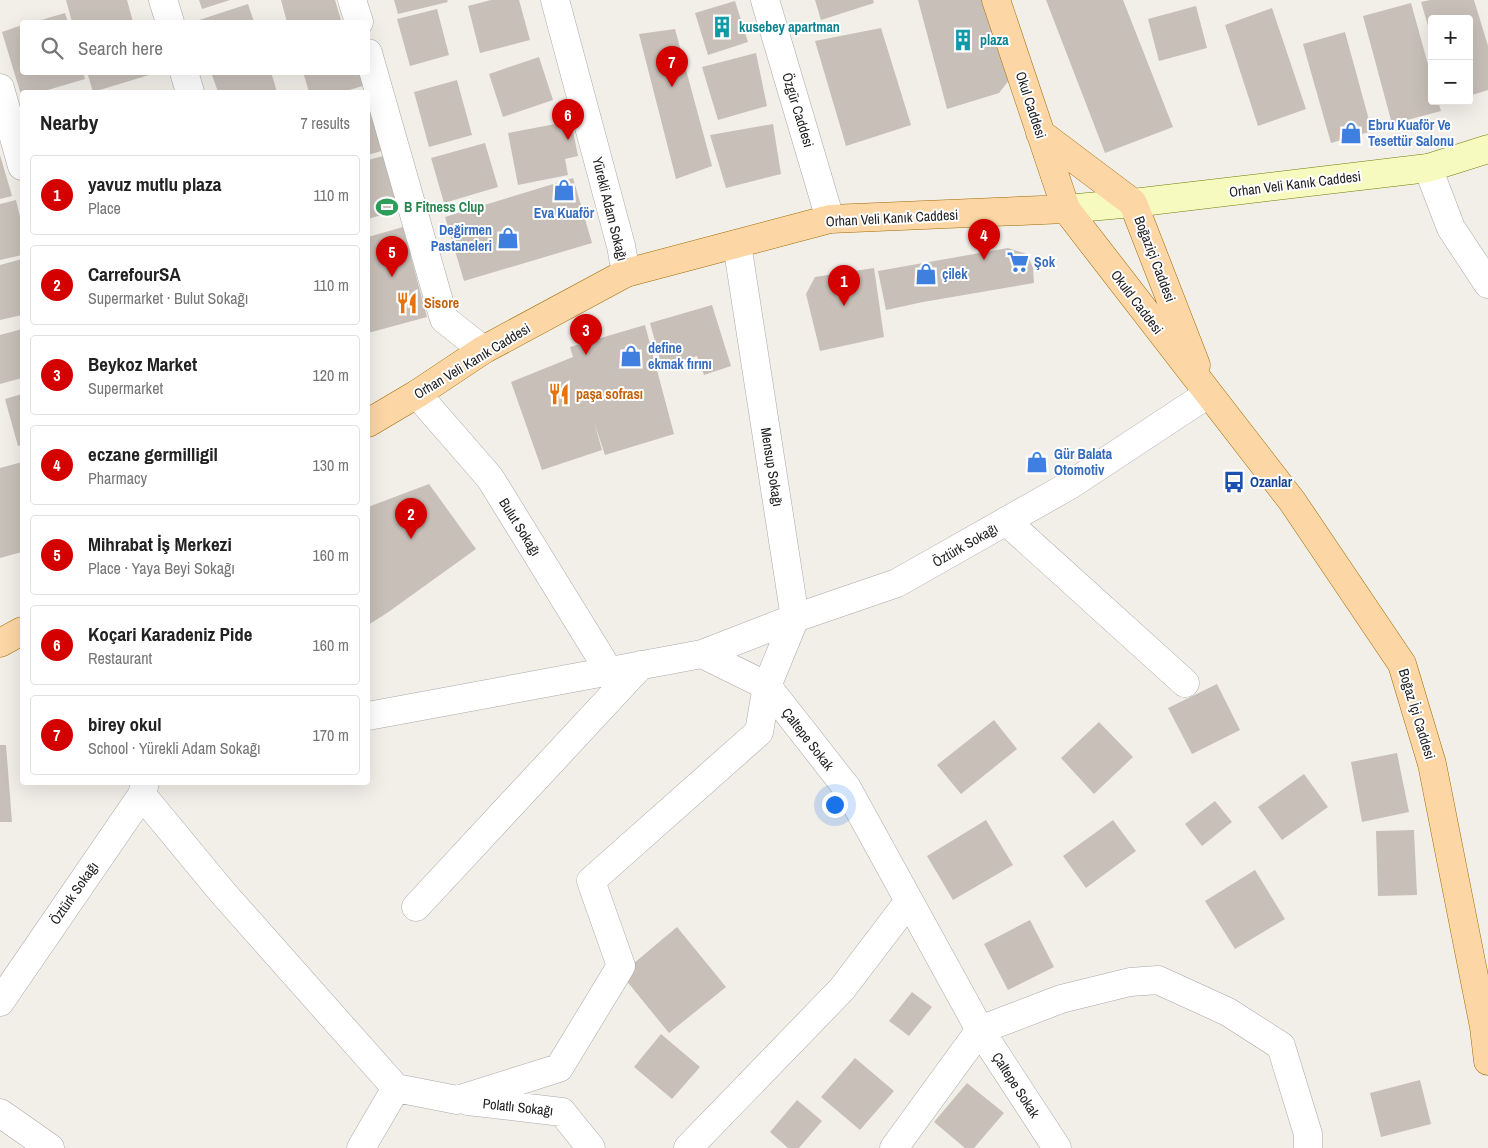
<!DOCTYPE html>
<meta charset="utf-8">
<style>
:root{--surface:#fff;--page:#f6f6f6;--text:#222;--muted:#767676;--line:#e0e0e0;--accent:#d40000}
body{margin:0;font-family:"Archivo Narrow",sans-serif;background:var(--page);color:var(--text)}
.controls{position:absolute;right:15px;top:15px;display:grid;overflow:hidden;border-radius:5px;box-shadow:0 5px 20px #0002}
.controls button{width:45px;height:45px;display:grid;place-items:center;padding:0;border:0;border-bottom:1px solid var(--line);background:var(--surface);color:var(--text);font:25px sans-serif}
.you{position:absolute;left:834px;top:804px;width:18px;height:18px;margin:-12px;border:4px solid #fff;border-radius:50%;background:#1a73e8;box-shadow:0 0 0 8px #1a73e833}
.badge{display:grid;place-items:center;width:32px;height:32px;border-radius:50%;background:var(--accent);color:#fff;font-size:16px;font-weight:700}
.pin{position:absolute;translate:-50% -41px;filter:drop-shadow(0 1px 2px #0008)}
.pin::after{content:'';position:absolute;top:26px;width:18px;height:15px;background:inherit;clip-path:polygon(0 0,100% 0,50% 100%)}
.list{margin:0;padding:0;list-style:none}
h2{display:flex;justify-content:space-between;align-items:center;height:65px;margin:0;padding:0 20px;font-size:21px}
h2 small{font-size:16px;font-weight:400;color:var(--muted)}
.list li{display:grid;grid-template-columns:32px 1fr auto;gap:15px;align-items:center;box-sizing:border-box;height:80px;margin:0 10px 10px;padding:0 10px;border:1px solid var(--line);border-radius:5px}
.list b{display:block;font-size:19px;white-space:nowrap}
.list p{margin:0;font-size:16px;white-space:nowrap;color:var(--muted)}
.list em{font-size:16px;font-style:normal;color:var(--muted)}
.icon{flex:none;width:28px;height:28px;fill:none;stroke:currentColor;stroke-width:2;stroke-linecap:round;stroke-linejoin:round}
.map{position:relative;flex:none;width:1488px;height:1148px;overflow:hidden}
.search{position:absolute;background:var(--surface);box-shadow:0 5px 20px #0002;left:20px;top:20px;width:350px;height:55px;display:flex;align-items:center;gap:12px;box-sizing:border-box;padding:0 18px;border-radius:5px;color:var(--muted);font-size:19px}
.panel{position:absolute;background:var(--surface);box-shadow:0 5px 20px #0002;left:20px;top:90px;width:350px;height:695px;border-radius:5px}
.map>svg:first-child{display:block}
.building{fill:#c7bfb8}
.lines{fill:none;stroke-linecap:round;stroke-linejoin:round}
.street-casing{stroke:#a9a9a9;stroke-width:29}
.secondary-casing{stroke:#707d05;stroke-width:29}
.primary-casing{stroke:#a06b00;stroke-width:29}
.street{stroke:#fff;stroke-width:28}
.secondary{stroke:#f7fabf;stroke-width:28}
.primary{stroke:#fcd6a4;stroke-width:28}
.labels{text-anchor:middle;stroke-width:4;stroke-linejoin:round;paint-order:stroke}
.culture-label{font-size:14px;font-weight:bold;fill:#0d838f;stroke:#fff;text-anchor:start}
.street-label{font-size:14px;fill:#222;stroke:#fff}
.shop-label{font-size:14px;font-weight:bold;fill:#366cbe;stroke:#fff;text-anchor:start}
.leisure-label{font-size:14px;font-weight:bold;fill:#27864d;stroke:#fff;text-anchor:start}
.food-label{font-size:14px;font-weight:bold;fill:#c56008;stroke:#fff;text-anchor:start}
.transit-label{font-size:14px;font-weight:bold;fill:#164399;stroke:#fff;text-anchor:start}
</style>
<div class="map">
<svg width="1488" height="1148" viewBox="0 0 1488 1148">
<rect width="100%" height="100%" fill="#f2efe9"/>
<!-- building -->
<path class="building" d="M66 0H127L133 22H72Z
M199 0H230L202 9Z
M281 0H335L341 20 333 22H287Z
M394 0H447L448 2 398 14Z
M491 0H519L530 40 480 53 468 6Z
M815 0H873L874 3 821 20Z
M918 0H984L1010 79 999 93 947 109Z
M1046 0H1123L1173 127 1105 153Z
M1430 0H1474L1488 46V90L1469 96V19H1432L1431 36 1421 2Z
M735 1 748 42 708 55 695 13Z
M1411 3 1432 79V101H1438L1441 111 1392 124 1363 16Z
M248 4 254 22H193Z
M1196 6 1207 48 1159 61 1148 19Z
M1272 8 1306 109 1258 126 1225 25Z
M437 9 449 55 410 66 397 19Z
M65 13 68 22H34Z
M22 25V72H83L85 79 41 92H22V98L2 32Z
M881 28 911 125 846 146 815 41Z
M675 29 712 166 676 179 639 34Z
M1345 32 1372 131 1331 143 1303 44Z
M756 53 767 106 718 120 702 67Z
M539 57 553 100 503 117 489 74Z
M87 72H148L149 75 93 92Z
M211 72H271L277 92H218Z
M303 72H363L366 85 342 92H309Z
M457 80 472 135 429 147 414 92Z
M368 92 385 150 368 155Z
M571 121 578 156 565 159 568 175 518 185 508 133Z
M773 124 781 174 726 188 710 135Z
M485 143 498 187 444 203 431 158Z
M0 155 12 196 0 199Z
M383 156 398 210 368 219V160Z
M573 178 592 243 464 281 445 217Z
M16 200 22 225V255L0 260V204Z
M403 227 427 317 368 333V237Z
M1008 248 1027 254 1033 268 1034 283 923 302 886 310 878 271Z
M22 259V315L0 320V265Z
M874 268 884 337 820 351 806 294 815 277Z
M712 305 731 366 704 375 697 356 662 367 650 323Z
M645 325 674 434 605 455 594 422 602 450 542 470 511 382 573 357 570 347Z
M22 329V378L0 384V335Z
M22 394V445L18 446 5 399Z
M22 462V552L0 558V468Z
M429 484 476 549 387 613 368 625V507Z
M1217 684 1240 730 1192 754 1168 708Z
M994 720 1017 749 961 794 937 765Z
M1099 722 1133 757 1094 794 1061 758Z
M0 745H6L12 822H0Z
M1397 753 1409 812 1362 822 1351 762Z
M1304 774 1328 807 1282 840 1258 807Z
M1215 801 1232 822 1202 846 1185 824Z
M986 820 1013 865 953 900 927 856Z
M1113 820 1136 851 1086 888 1063 856Z
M1414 830 1417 895 1378 896 1376 831Z
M1255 870 1285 919 1235 949 1205 901Z
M1030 920 1054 967 1008 990 984 944Z
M677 927 726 987 669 1033 621 974Z
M912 992 932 1007 909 1036 889 1021Z
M661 1034 700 1067 672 1099 634 1067Z
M855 1058 894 1091 860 1130 821 1097Z
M1420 1080 1431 1124 1381 1137 1370 1093Z
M967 1083 1004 1113 974 1148H965L934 1122Z
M797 1100 822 1121 799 1148H788L770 1132Z"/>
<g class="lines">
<!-- street casing -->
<g class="street-casing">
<path id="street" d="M163 0 170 22
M352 0 359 22
M555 0 621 246 626 273
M765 0 830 219
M368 53 444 319 483 350
M184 72 190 92
M0 88 22 166
M1428 168 1451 228 1488 284
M417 394 490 478 609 671
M1006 521 1185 683
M702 654 795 618 897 583 1070 485 1208 394
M368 716 702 654 767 686 847 788 980 1030 1057 1148
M142 795 223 893 396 1088 457 1100 559 1068 621 966 591 881 759 732 767 686 795 618 737 244
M416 907 641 665
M0 1002 142 795 145 782
M468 1101 562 1112 591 1148
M0 1113 50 1148
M361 1148 396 1088
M688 1148 842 989 909 901
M894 1148 980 1030 1061 999 1130 982 1158 980 1228 1012 1281 1046 1308 1134V1148"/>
</g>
<!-- secondary casing -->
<g class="secondary-casing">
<path id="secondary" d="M1066 209 1133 203 1428 168 1488 149"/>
</g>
<!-- primary casing -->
<g class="primary-casing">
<path id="primary" d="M996 0 1066 209 1292 501 1402 664 1432 764 1484 1027 1488 1061
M1040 133 1133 203 1196 365
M368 423 417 394 483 350 626 273 830 219 1066 209
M0 643 22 631"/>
</g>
<!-- street -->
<use href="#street" class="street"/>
<!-- secondary -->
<use href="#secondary" class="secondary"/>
<!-- primary -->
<use href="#primary" class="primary"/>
</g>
<!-- icons -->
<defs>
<g id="building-bare" transform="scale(1.725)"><path d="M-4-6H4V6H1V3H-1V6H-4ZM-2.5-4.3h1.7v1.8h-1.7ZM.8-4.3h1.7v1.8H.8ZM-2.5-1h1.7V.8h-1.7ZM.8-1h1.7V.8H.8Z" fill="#0f9aa8" stroke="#fff" stroke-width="2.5" paint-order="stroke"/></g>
<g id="shop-bare" transform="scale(1.725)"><path d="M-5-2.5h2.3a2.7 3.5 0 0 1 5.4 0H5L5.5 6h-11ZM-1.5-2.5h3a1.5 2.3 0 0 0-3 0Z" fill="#3f7fe0" stroke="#fff" stroke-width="2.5" paint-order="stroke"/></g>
<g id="stadium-bare" transform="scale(1.725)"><path d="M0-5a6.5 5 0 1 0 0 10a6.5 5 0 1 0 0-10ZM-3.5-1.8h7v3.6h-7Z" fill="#2e9e5b" stroke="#fff" stroke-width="2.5" paint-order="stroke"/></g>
<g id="supermarket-bare" transform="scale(1.725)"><path d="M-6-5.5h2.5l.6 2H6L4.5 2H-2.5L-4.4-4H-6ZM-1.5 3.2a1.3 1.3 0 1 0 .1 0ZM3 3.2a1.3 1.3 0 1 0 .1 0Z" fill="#3f7fe0" stroke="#fff" stroke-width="2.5" paint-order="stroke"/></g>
<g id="restaurant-bare" transform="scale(1.725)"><path d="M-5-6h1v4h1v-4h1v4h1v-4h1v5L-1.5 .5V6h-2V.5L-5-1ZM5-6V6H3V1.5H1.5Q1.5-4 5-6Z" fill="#e8710a" stroke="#fff" stroke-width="2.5" paint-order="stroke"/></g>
<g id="bus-bare" transform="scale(1.725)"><path d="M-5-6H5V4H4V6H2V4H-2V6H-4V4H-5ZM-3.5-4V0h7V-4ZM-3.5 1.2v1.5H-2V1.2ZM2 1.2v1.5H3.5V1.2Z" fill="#1a4fb4" stroke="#fff" stroke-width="2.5" paint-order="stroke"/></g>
</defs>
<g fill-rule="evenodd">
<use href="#building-bare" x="722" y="27"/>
<use href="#building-bare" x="963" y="40"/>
<use href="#shop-bare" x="1351" y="133"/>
<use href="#shop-bare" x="564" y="190"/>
<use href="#stadium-bare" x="387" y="207"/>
<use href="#shop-bare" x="508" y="238"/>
<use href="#supermarket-bare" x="1018" y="262"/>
<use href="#shop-bare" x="926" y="274"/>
<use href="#restaurant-bare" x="407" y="303"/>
<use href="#shop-bare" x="631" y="356"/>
<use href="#restaurant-bare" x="559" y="394"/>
<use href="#shop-bare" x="1037" y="462"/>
<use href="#bus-bare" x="1234" y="482"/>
</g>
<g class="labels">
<!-- culture labels -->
<g class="culture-label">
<text x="739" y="32">kusebey apartman</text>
<text x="980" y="45">plaza</text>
</g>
<!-- street labels -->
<g class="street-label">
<text transform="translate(1031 105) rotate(72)" y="5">Okul Caddesi</text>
<text transform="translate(798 110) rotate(73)" y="5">Özgür Caddesi</text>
<text transform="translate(1295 184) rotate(-7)" y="5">Orhan Veli Kanık Caddesi</text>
<text transform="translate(610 209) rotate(76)" y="5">Yürekli Adam Sokağı</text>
<text transform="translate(892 218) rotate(-3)" y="5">Orhan Veli Kanık Caddesi</text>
<text transform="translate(1155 259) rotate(69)" y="5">Boğaziçi Caddesi</text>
<text transform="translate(1137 302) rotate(53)" y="5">Okuld Caddesi</text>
<text transform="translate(472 361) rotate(-31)" y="5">Orhan Veli Kanık Caddesi</text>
<text transform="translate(772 467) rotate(81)" y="5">Mensup Sokağı</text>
<text transform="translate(520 527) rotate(58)" y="5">Bulut Sokağı</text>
<text transform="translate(965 545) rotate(-30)" y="5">Öztürk Sokağı</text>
<text transform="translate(1417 714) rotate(73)" y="5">Boğaz İçi Caddesi</text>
<text transform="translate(808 739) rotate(52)" y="5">Çaltepe Sokak</text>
<text transform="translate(74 893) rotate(-55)" y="5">Öztürk Sokağı</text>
<text transform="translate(1016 1085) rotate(57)" y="5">Çaltepe Sokak</text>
<text transform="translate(518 1107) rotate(6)" y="5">Polatlı Sokağı</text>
</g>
<!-- shop labels -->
<g class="shop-label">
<text x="1368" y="130">Ebru Kuaför Ve<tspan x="1368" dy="16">Tesettür Salonu</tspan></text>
<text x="564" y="218" text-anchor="middle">Eva Kuaför</text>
<text x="492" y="235" text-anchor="end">Değirmen<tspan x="492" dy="16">Pastaneleri</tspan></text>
<text x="1034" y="267">Şok</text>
<text x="942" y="279">çilek</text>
<text x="648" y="353">define<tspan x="648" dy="16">ekmak fırını</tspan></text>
<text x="1054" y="459">Gür Balata<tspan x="1054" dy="16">Otomotiv</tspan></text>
</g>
<!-- leisure labels -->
<g class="leisure-label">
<text x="404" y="212">B Fitness Clup</text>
</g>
<!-- food labels -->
<g class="food-label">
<text x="424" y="308">Sisore</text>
<text x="576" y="399">paşa sofrası</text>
</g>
<!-- transit labels -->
<g class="transit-label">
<text x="1250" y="487">Ozanlar</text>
</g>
</g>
</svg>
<div class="controls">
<button>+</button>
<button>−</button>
</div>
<div class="you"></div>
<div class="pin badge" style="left:844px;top:306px">1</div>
<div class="pin badge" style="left:411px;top:539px">2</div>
<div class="pin badge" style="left:586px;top:355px">3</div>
<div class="pin badge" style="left:984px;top:260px">4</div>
<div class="pin badge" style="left:392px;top:277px">5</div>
<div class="pin badge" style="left:568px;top:140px">6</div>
<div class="pin badge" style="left:672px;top:87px">7</div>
<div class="search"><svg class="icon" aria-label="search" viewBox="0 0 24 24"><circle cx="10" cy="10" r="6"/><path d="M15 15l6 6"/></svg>Search here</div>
<section class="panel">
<h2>Nearby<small>7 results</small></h2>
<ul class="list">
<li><span class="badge">1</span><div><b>yavuz mutlu plaza</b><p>Place</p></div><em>110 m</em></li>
<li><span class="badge">2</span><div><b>CarrefourSA</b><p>Supermarket · Bulut Sokağı</p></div><em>110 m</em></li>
<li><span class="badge">3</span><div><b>Beykoz Market</b><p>Supermarket</p></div><em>120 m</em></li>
<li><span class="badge">4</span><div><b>eczane germilligil</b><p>Pharmacy</p></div><em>130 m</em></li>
<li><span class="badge">5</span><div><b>Mihrabat İş Merkezi</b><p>Place · Yaya Beyi Sokağı</p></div><em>160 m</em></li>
<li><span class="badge">6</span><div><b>Koçari Karadeniz Pide</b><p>Restaurant</p></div><em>160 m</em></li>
<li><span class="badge">7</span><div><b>birey okul</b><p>School · Yürekli Adam Sokağı</p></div><em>170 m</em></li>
</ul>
</section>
</div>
